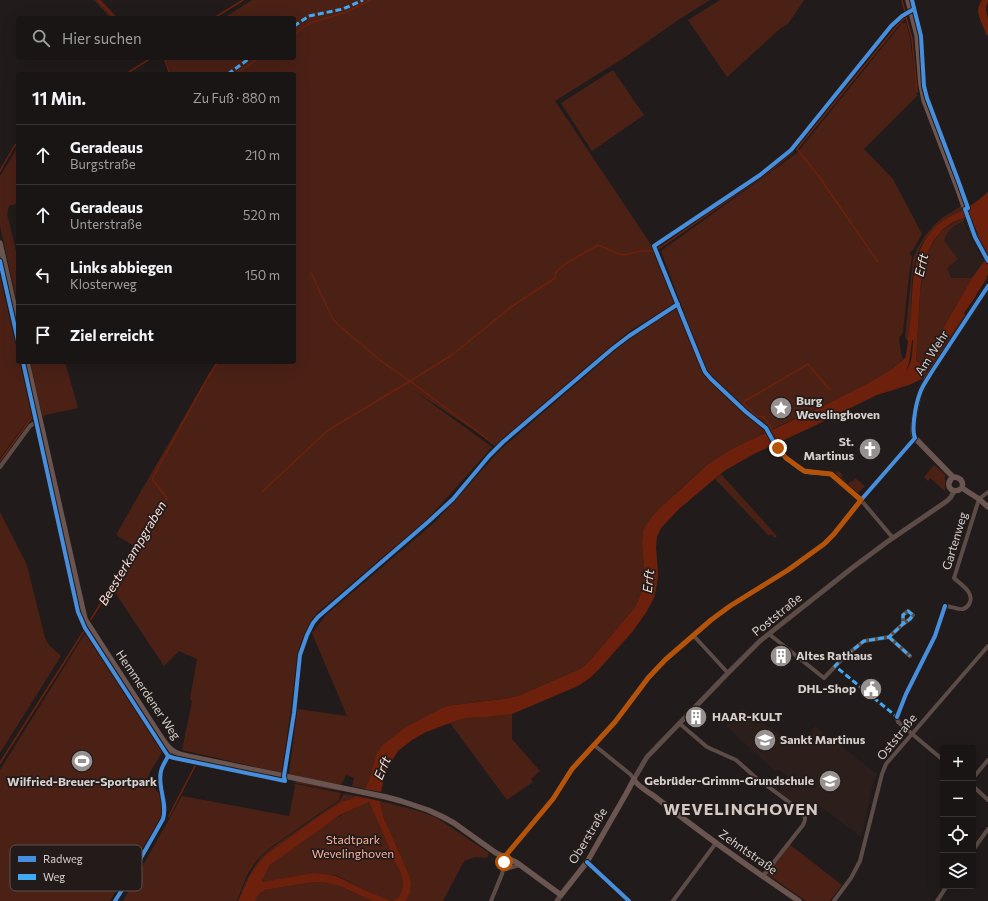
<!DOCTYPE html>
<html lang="de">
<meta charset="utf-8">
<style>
:root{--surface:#191514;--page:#221e1d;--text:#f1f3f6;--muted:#9f9fa0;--line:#373434}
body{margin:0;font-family:Commissioner,sans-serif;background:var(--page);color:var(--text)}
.controls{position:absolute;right:12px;bottom:12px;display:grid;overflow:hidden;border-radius:4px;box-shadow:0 4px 16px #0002}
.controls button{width:36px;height:36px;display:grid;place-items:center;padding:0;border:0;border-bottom:1px solid var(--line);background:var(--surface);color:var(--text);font:20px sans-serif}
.stop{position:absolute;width:12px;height:12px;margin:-9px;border:3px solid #b45309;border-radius:50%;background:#fff}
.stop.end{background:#b45309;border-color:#fff;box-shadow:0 1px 4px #0008}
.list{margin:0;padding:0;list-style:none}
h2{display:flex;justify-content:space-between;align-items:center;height:52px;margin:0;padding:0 16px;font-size:17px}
h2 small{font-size:13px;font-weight:400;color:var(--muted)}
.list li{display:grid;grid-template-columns:26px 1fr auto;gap:12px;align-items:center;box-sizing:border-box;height:60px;padding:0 16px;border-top:1px solid var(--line)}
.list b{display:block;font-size:15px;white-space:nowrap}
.list p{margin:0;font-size:13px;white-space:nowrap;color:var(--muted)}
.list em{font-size:13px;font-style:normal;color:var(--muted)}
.icon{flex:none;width:22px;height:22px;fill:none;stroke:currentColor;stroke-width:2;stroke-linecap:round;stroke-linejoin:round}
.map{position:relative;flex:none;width:988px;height:901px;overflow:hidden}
.search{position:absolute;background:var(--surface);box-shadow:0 4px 16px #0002;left:16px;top:16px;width:280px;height:44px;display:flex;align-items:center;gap:10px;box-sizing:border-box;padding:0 14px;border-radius:4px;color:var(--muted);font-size:15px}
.panel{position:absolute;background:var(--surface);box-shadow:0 4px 16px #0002;left:16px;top:72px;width:280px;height:292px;border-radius:4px}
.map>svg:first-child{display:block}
.built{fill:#2c1f1b}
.green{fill:#4b2116}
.water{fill:#6d210c;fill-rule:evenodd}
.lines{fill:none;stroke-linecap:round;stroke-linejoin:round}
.stream{stroke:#6d210c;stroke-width:1.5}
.minor{stroke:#5c4b46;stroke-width:4}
.tertiary{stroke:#5c4b46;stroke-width:5}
.secondary{stroke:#6a5550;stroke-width:5.5}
.quiet{stroke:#3fa9f5;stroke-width:3;stroke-dasharray:6 3;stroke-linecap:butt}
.cycleway-casing{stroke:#231b19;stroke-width:6}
.cycleway{stroke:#468fdf;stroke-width:4}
.route{stroke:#b45309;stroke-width:5}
.labels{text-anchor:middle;stroke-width:3.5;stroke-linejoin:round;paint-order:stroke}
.street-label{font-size:12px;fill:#d5d0ce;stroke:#231b19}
.poi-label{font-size:12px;font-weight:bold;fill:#d5d0ce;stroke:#231b19;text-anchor:start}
.park-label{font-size:12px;fill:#f9b19d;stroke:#231b19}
.water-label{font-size:13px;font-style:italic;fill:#f7ddd6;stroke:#231b19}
.district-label{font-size:16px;font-weight:bold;letter-spacing:1px;fill:#d3c8c4;stroke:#231b19}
.key{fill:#231b19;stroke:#58514f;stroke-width:1}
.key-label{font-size:11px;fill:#d5d0ce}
</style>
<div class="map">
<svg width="988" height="901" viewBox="0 0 988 901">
<rect width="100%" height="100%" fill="#211c1b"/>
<!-- built -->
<path class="built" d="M964 221 973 242 984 262 972 278H951L947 269 944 241 945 235 949 230Z
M742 709 792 742 794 739 806 738 815 726 877 774 873 784 861 837 820 806 812 816 778 792 789 777 778 769 776 772 726 726Z"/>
<!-- green -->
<path class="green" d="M94 0H101L118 18H111Z
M252 0H710L678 20 627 56 555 101 652 246 675 304 631 330 497 445 416 392 492 447 428 519 317 613 308 628 300 645 282 773 182 750 192 701 190 699 197 659 179 651 164 666 110 585 118 574 134 546 116 535 141 491 216 362H294V74H171L165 58H294V18H224Z
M720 0H804L788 24 781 28 727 77 688 20Z
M902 23H906L910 38 917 96 864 149 893 179 922 234 913 250 909 253 912 257 909 275 903 332 899 338 901 353 903 359 892 369 870 382 815 410 770 430C748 409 717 391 703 363L661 251 797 153Z
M613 70 644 115 592 151 561 103Z
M18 147V203L9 206 7 214 18 259V307L0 226V176Z
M961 206 962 210C946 218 930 230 921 246 910 265 912 294 911 315 910 324 909 332 907 340L905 337 912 270 913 259 917 249 925 236 936 223 942 218Z
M964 217V221C953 227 947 229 944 241L958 259 947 268 951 278H972L930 351 922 363 918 362 916 360 920 293 925 260 930 248 939 233 947 227Z
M0 275 18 354V362H20L32 415 0 458Z
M677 306 697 357 704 373 712 382 749 416 761 425 766 432 730 450 707 465 681 488 653 515 647 523 643 532 642 542 644 568V582L641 594 635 607 594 656 582 668 518 696 503 699 446 706 372 769 369 780 365 789 352 786 354 778 346 775 341 785 289 775 297 709 347 716 312 633 327 614 435 522 501 449 626 341Z
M30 362H65L78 408 45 415 43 418Z
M934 465 945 474V491L930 478 928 481 924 477Z
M838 471 843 475 841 477 848 484 851 481 852 482 855 478 865 486 858 493 835 474Z
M721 474 777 536 775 538 771 534 769 536 715 479Z
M0 512 27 565 45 638 49 645 61 656 0 753Z
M86 632 163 751 150 772 147 779 160 795 163 815 110 901H0V770Z
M512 714V739L540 771 531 779 533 782 507 800 450 723 465 718 486 717Z
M296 781 340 790V791L295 783Z
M295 784 341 793 339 800 274 845 263 854 257 860 247 875 237 901H123L182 796 289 816 295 786 294 785Z
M343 794 356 796 352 799 343 801 325 812 268 853 249 877 238 901 245 883 254 867 262 856 274 846 339 801 341 799Z
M380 801 422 812 437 818 489 853 487 858 475 857 464 861 443 901H406L410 893 411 883 410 877 404 863 383 816Z
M369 802 388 845 392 858 400 871 403 881 402 890 399 897 392 901 367 891 336 875 263 882 262 880 270 865C302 842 332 816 369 802Z
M789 844 842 885 830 901H806L770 876 769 877 765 875Z
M322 882 340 886 372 901H255L259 894 265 890 307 883Z"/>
<!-- water -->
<path class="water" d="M982 0H988V2C984 9 987 12 988 19 988 24 988 31 988 36L986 34C982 21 973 12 982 0Z
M988 192V254L981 241 970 216C924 227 921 271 919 310 918 327 917 343 916 360L918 362 921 363 930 351 972 278 988 256V275L986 277 987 278 976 295V296L964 313 965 315 922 379 909 385 877 395 842 412 814 426 754 454 724 471 679 509 661 528 657 537 656 547 658 575 657 584 654 598 647 611 633 631 601 667 590 678 578 686 512 714 486 717 465 718 450 723 426 732 412 740 398 751 386 770 381 792 365 789 369 780 377 753 382 746 389 740 406 727 446 706 503 699 518 696 582 668 594 656 635 607 641 594 644 582V568L642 542 643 532 647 523 653 515 663 505 707 465 730 450 750 440 815 410 870 382 892 369 905 358 906 356 908 341 907 340C909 332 910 323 911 315 913 282 911 248 939 224 948 216 959 213 968 207 975 203 982 197 988 192ZM912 340H913V342C912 352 913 362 906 370L909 363Z
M356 796 380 801 383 816 404 863 410 877 411 883 410 893 406 901H372L340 886 322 882 307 883 265 890 259 894 255 901H238L249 877 258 864 268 853 325 812 343 801 352 799ZM369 802 388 845 392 858 400 871 403 881 402 890 399 897 392 901 367 891 336 876 314 873 263 882 262 880 270 865 340 815 355 808Z"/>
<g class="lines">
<!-- stream -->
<path class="stream" d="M98 0 115 18
M902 0 905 12
M906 17 912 39 917 92
M214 18 243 0
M294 34 310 23 347 12 370 0
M164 58 170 74
M126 74 151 58
M236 74 259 58
M0 171 15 145 18 143
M657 249 661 247 770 171 793 152
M878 262 820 178 797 149 897 26 906 17V15
M311 273 332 317 337 324 381 361 410 381 495 445
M772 430 764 417 756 416 743 403 745 401 808 364 830 390
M0 461 32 417
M262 492 327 431 410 381 452 355 511 307 555 278 556 272 565 264 598 245 619 254 624 255 641 251H652L654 250
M91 619 167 498 152 479 209 375 218 362
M0 763 67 658 84 631
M169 816 195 766"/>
<!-- minor -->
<path class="minor" d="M777 448 786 458 804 471 812 472 831 474 861 500 893 538
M0 467 30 426 40 419
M945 606C951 606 958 610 963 609 966 608 969 605 970 602 974 592 960 584 954 578L979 499 988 492
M769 634 824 678 844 657 864 641 889 637 903 624 910 619 913 615 908 611 903 615V624
M693 635 728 673
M889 637 910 656
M897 717 898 722 943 760
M679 723 707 747 736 760 754 776 801 811C806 816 806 819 803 825L763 876
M594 745 630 774 634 779
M973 778 988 760
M973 786 988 800
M973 850 988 829
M503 870 512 867 520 865
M130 877 161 822C169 805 159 790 161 773 162 765 168 757 171 750
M491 901 502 874 505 858 507 854 553 799 572 769 615 722 651 675 665 660 711 620 730 606 793 567 827 542 861 500 915 438
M673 901 716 843
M834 901 851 878 860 861 882 774 886 764 988 646
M937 901 947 886"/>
<!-- tertiary -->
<path class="tertiary" d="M634 779 647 757 728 673 760 641 852 568 887 542 947 501 951 497 954 491
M557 901 561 895"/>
<!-- secondary -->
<path class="secondary" d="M908 0 917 35 921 84 924 100 959 192 973 232 988 261
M0 243 18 323
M27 362 85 619 161 737C169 749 173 753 187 756L386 797 401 801 428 810 443 817 454 823 496 853 516 862 561 895 587 862 626 794 634 779
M953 477 914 437C911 428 917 402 920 393 922 388 925 383 927 378L988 286
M953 477C943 485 953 496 962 488
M953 477C960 477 964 481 962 488
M962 488 979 499 988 507
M634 779C636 785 648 792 654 796 701 833 750 868 799 901"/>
<!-- quiet -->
<path class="quiet" d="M294 26 309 16 343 9 363 0
M228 74 250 58
M889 637 910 656
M898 715 897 717 835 666 844 657 864 641 889 637 903 624 910 619 913 615 908 611 903 615V624"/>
<!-- cycleway casing -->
<g class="cycleway-casing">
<path id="cycleway" d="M912 0 921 36 924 86 927 98 958 180 968 208 965 209 975 237 988 261
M914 9 902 16 891 26 791 150 760 175 654 246 700 360 705 372 711 379 746 412 766 428 777 448 786 458 798 467 806 472 831 474 861 500 915 438C911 429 916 403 920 393 922 386 927 380 931 373L988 286
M0 261 18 341
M23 362 78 612 85 628 168 756 174 758 285 781 284 776 294 713 300 655 307 635 313 623 318 617 428 522 453 499 489 456 503 442 612 349 629 336 678 304
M897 717 906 694 935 636 945 606
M587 862 629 901
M115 901 130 877 163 819C168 803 157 787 161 771 162 766 166 761 168 756"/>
</g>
<!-- cycleway -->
<use href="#cycleway" class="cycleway"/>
</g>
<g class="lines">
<!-- route -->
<path class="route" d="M504 862 507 854 553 799 572 769 615 722 648 678 665 660 711 620 730 606 788 570 824 544 834 534 861 500 831 474 812 472 804 471 786 458 778 448"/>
</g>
<!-- icons -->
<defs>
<g id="sight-disc" transform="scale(1.15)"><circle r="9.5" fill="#96918f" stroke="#231b19"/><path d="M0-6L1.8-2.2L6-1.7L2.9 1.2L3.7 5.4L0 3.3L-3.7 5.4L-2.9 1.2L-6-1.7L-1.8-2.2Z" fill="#fff"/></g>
<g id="church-disc" transform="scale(1.15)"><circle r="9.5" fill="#96918f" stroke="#231b19"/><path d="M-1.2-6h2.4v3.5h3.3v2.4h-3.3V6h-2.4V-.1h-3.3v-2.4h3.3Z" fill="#fff"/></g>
<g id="building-disc" transform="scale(1.15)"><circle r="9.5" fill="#96918f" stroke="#231b19"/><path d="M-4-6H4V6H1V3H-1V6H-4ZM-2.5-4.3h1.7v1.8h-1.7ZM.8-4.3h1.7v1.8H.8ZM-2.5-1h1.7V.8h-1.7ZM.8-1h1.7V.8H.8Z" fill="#fff"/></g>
<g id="civic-disc" transform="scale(1.15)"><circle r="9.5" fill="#96918f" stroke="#231b19"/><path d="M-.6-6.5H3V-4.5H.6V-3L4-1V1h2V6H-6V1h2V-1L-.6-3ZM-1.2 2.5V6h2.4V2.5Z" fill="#fff"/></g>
<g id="school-disc" transform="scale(1.15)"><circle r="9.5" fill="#96918f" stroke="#231b19"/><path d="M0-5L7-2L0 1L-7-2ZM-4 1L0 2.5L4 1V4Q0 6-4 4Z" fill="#fff"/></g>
<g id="stadium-disc" transform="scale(1.15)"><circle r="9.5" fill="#96918f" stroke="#231b19"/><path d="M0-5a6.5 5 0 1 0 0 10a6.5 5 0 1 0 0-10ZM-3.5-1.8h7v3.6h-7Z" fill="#fff"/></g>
</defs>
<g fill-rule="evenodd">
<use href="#sight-disc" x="781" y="408"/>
<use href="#church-disc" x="870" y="449"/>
<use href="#building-disc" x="781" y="656"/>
<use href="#civic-disc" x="871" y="689"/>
<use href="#building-disc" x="696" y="717"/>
<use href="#school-disc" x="765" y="740"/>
<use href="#stadium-disc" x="82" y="761"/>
<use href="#school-disc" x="830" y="781"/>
</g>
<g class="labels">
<!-- street labels -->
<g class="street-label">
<text transform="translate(932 353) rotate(-57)" y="4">Am Wehr</text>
<text transform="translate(955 541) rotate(-73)" y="4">Gartenweg</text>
<text transform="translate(777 615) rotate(-39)" y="4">Poststraße</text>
<text transform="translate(148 695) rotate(56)" y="4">Hemmerdener Weg</text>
<text transform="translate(897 737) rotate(-51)" y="4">Oststraße</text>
<text transform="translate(588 836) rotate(-59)" y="4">Oberstraße</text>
<text transform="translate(748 852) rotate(35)" y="4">Zehntstraße</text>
</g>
<!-- poi labels -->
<g class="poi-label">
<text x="796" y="405">Burg<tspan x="796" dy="14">Wevelinghoven</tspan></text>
<text x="854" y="446" text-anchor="end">St.<tspan x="854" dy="14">Martinus</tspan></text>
<text x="796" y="660">Altes Rathaus</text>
<text x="856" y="693" text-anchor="end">DHL-Shop</text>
<text x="712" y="721">HAAR-KULT</text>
<text x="780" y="744">Sankt Martinus</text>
<text x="814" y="785" text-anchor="end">Gebrüder-Grimm-Grundschule</text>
<text x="82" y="786" text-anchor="middle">Wilfried-Breuer-Sportpark</text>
</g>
<!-- park labels -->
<g class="park-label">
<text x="353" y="844">Stadtpark<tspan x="353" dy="14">Wevelinghoven</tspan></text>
</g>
<!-- water labels -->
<g class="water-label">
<text transform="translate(921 265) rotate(-77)" y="5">Erft</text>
<text transform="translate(132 553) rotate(-59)" y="5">Beesterkampgraben</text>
<text transform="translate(648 581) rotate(-84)" y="5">Erft</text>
<text transform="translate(382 768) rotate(-67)" y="5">Erft</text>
</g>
<!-- district labels -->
<g class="district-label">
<text x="741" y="815">WEVELINGHOVEN</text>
</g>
</g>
<!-- legend -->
<rect x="10" y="845" width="132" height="46" rx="6" class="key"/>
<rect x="18" y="856" width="18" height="6" fill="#468fdf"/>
<rect x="18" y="874" width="18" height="6" fill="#3fa9f5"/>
<g class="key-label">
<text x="43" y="863">Radweg</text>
<text x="43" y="881">Weg</text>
</g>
</svg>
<div class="controls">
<button>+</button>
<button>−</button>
<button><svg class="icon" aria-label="locate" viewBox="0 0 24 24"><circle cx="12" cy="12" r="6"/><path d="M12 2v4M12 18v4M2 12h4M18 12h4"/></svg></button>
<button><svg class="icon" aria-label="layers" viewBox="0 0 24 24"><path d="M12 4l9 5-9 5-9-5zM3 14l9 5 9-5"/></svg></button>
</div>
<div class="stop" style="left:504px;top:862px"></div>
<div class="stop end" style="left:778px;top:448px"></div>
<div class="search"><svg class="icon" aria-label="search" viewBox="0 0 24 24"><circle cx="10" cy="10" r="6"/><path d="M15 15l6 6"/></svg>Hier suchen</div>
<section class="panel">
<h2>11 Min.<small>Zu Fuß · 880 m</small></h2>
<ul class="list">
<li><svg class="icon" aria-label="ahead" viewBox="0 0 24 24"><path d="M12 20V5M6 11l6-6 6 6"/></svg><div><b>Geradeaus</b><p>Burgstraße</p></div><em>210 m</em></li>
<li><svg class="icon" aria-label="ahead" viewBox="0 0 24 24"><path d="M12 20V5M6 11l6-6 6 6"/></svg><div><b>Geradeaus</b><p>Unterstraße</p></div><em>520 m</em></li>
<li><svg class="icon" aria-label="left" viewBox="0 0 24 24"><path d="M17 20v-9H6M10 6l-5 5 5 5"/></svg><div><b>Links abbiegen</b><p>Klosterweg</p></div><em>150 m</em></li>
<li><svg class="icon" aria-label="arrive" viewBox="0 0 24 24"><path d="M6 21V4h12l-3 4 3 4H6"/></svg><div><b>Ziel erreicht</b></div></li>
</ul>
</section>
</div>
